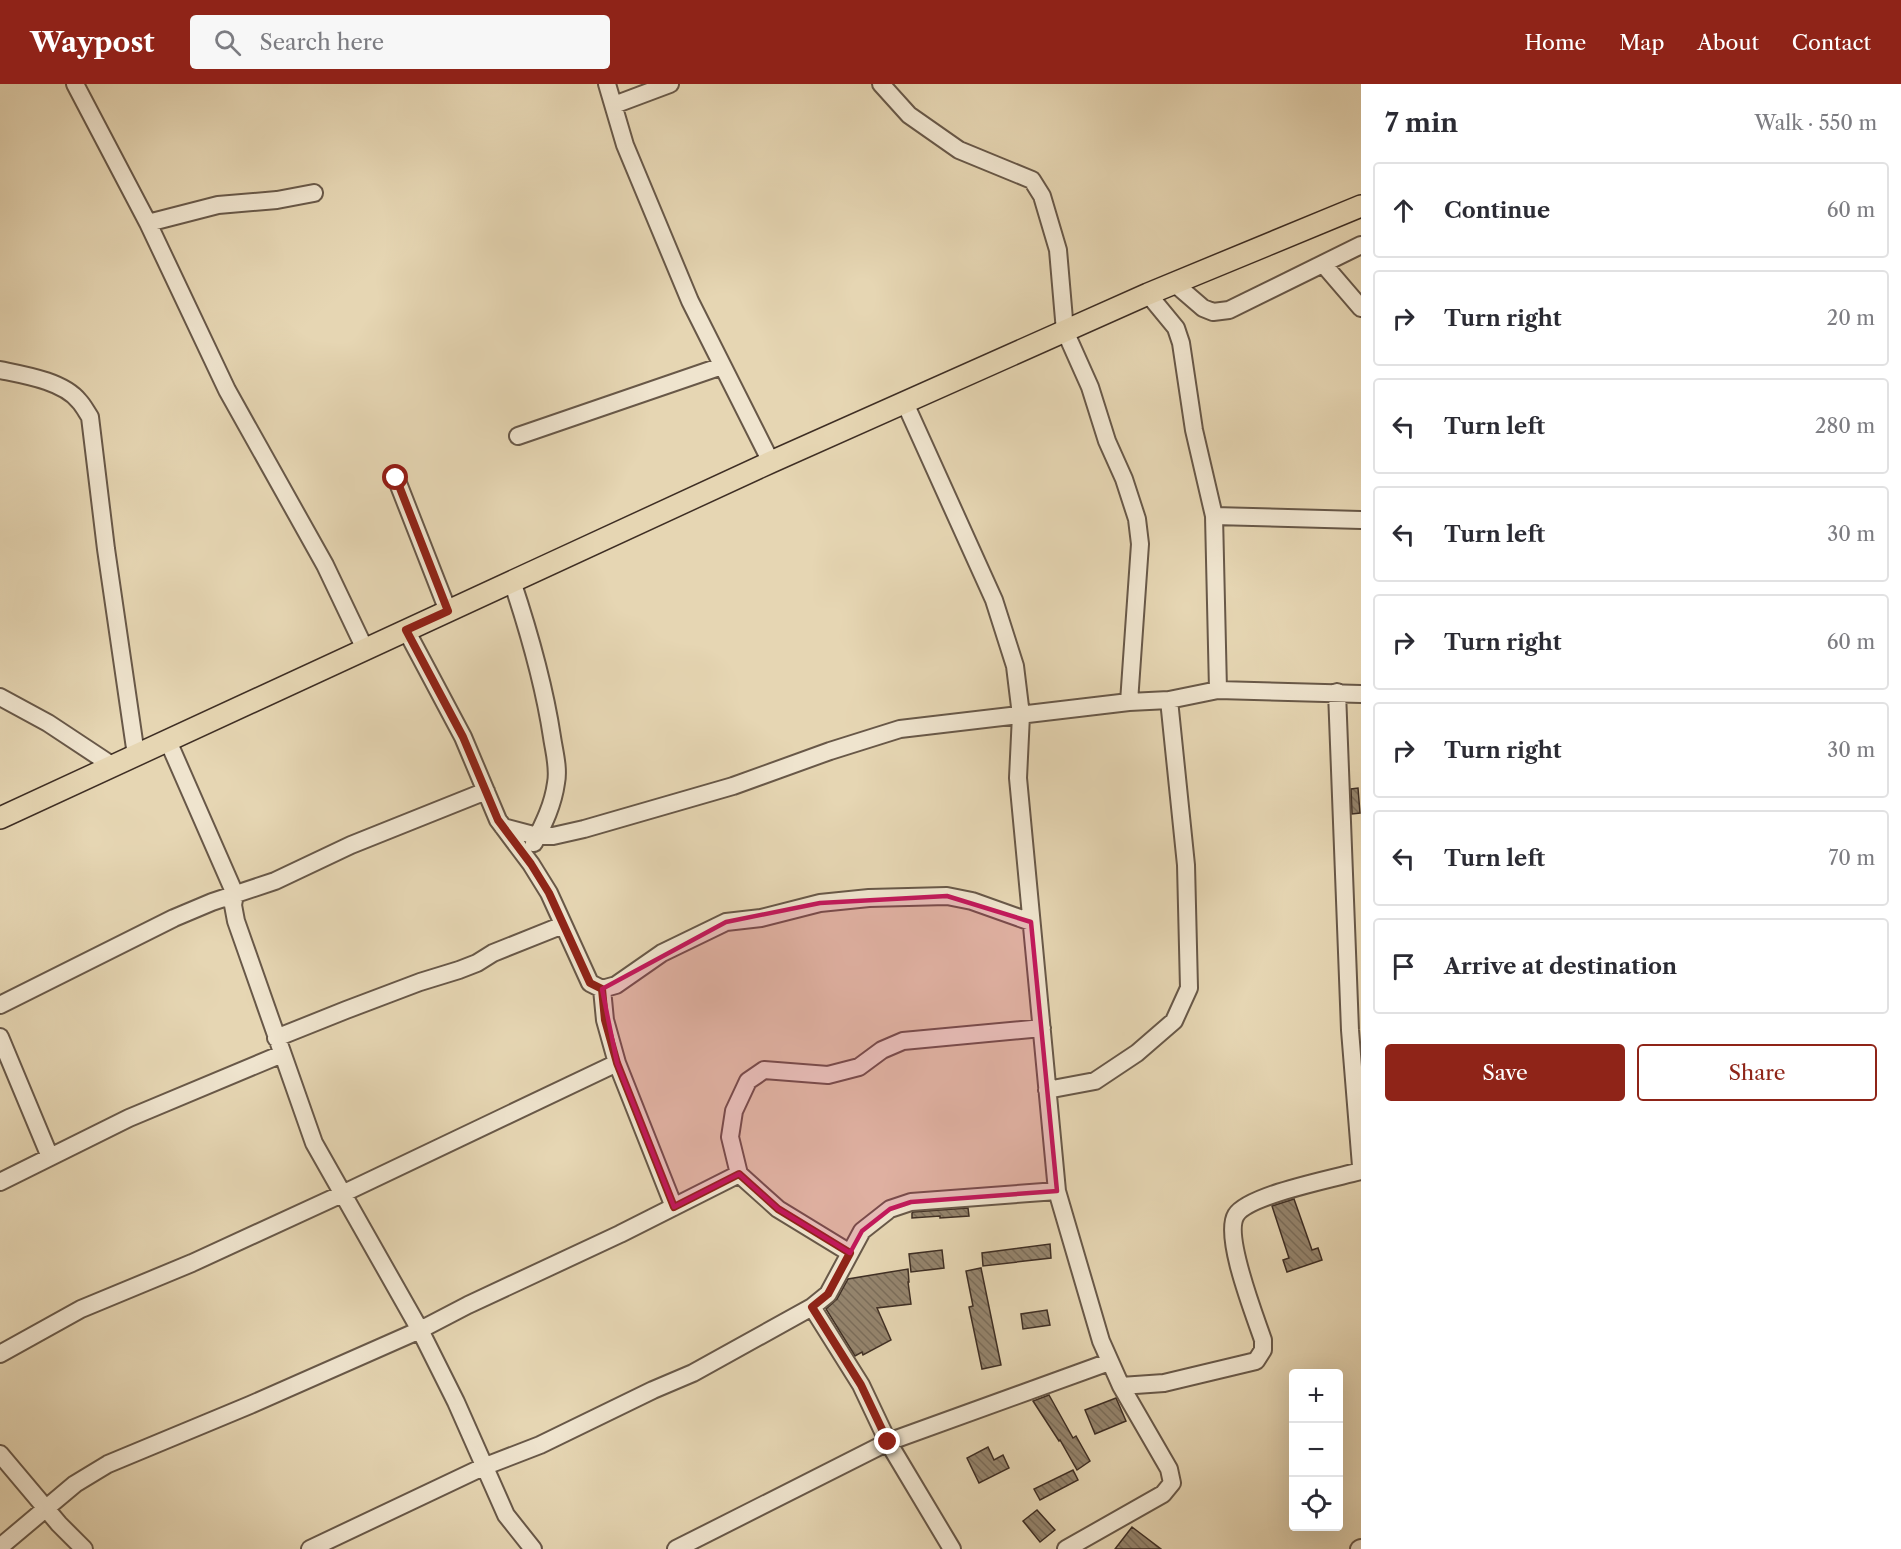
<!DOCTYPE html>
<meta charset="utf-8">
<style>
:root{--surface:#fff;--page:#f7f7f7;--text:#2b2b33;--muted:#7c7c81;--line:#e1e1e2;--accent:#8f2418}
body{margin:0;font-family:"Libre Caslon Text",serif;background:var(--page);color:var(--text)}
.controls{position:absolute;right:18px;bottom:18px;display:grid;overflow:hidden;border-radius:6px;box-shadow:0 6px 24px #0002}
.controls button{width:54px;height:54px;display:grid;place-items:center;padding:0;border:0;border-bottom:2px solid var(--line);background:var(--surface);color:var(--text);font:30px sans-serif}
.stop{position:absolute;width:18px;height:18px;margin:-14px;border:4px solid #8f2418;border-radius:50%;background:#fff}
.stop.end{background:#8f2418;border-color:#fff;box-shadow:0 2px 6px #0008}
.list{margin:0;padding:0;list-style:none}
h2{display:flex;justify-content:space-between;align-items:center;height:78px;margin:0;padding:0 24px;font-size:26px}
h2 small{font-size:20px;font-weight:400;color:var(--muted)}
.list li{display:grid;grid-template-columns:39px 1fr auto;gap:18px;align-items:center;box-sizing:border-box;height:96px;margin:0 12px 12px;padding:0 12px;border:2px solid var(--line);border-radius:6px}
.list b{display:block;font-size:22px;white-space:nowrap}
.list em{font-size:20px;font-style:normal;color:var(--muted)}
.actions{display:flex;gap:12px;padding:18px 24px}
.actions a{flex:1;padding:14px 0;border:2px solid var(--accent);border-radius:6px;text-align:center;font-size:21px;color:var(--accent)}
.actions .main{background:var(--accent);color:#fff}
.icon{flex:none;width:33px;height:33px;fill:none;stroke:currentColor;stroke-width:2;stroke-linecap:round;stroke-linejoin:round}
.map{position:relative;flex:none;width:1361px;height:1465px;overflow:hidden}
header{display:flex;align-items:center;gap:36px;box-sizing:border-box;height:84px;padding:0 30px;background:var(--accent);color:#fff}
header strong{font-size:28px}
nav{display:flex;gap:33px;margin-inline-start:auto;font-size:21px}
.search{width:420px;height:54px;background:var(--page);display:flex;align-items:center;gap:15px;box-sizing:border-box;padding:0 21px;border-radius:6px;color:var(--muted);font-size:22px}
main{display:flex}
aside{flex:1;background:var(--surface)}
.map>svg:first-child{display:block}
.building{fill:url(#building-back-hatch);stroke:#3e2e24;stroke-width:1.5}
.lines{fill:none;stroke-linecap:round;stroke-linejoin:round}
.minor-casing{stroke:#685848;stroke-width:20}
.major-casing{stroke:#3e2e24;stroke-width:24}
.minor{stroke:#efe4ce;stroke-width:16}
.major{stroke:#e6d6b3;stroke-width:21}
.route{stroke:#8f2418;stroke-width:8}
.marked{fill:#c2185b;fill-opacity:0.2;stroke:#c2185b;stroke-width:4.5;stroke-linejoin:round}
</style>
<header>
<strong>Waypost</strong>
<div class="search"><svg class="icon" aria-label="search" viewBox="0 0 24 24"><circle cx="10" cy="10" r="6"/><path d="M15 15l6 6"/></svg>Search here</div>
<nav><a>Home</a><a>Map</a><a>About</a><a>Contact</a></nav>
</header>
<main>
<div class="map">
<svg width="1361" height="1465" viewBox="0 0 1361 1465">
<defs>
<pattern id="building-back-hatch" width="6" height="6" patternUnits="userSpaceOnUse" patternTransform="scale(1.5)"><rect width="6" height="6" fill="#95856e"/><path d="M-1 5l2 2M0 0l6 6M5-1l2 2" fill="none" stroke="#7b6d5a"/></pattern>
</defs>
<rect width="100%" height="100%" fill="#e6d6b3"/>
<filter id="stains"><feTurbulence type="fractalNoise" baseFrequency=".00333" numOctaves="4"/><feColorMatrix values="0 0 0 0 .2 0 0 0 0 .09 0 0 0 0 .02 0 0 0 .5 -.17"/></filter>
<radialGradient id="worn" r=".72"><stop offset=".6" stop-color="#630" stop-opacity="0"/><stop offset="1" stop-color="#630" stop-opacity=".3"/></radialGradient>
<!-- building -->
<path class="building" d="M1358 704 1360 729 1352 730 1351 705Z
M1294 1115 1312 1166 1318 1164 1322 1176 1287 1188 1283 1176 1289 1174 1272 1122Z
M968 1124 969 1132 940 1134V1132L912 1134V1129L913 1128Z
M1050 1160 1051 1174 983 1182 982 1169Z
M942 1166 944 1184 911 1188 909 1170Z
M981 1184 1001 1281 982 1285 969 1223 973 1222 966 1187Z
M908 1185 909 1198H908L911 1220 877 1224 891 1256 863 1271 862 1268 855 1272 826 1225 837 1215 848 1195Z
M1047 1226 1050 1241 1023 1245 1021 1230Z
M1049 1311 1073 1354 1076 1352 1090 1377 1077 1386 1060 1356 1059 1357 1033 1317Z
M1116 1314 1126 1337 1095 1350 1085 1326Z
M988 1363 994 1376 1003 1371 1009 1384 979 1399 967 1374Z
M1073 1386 1078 1396 1040 1416 1034 1405Z
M1037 1426 1055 1446 1040 1458 1023 1437Z
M1132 1443 1161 1465H1115Z"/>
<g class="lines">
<!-- minor casing -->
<g class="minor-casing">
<path id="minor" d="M75 0 148 139 227 306 325 481 365 565
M607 0 625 61 690 217 771 378
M881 0 909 31 959 66 1032 96 1042 112 1058 166 1065 247 1090 303 1107 357 1124 395 1137 435 1140 460 1129 618
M614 21 670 0
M148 139 218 121 277 116 314 109
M1324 181 1361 224
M1174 199 1203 224 1213 228 1229 226 1361 161
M1148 210 1176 244 1181 259 1194 346 1214 432 1218 606
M0 286C24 291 63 297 79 317 83 321 86 327 90 333L106 465 136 671
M905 319 994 516 1015 582 1021 631 1018 694 1057 1107 1101 1257 1121 1302 1164 1299 1256 1277 1263 1266V1256C1255 1232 1223 1152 1236 1131 1248 1111 1335 1094 1361 1087
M518 352 722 282
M396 394 448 527
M1214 432 1361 436
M512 497C529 548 544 600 552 653 554 667 559 684 556 699 553 721 544 739 534 759
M406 546 463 653 498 736 531 780 549 809 590 899 602 905 616 901 662 869 726 838 761 834 820 819 869 814 947 812 972 817 1031 838
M1337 608 1350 946 1361 1082
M0 613 48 639 113 682
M168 657 235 810 233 821 236 837 314 1059 420 1246 456 1318 506 1431 533 1465
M503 743 537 752H553L584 745 733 702 830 667 900 645 1129 618 1169 616 1218 606 1361 610
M602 905 605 936 617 979 674 1123
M0 921 174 834 212 818 275 797 351 761 486 707
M0 953 50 1073
M276 954 346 926 420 898 459 886 477 879 493 869 563 841
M1047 1006 1095 997 1137 969 1174 937 1189 904 1186 781 1169 616
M0 1098 129 1034 282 970
M850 1169 778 1125 739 1090 730 1053 734 1027 748 997 764 986 828 991 859 983 882 966 903 957 1042 944
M812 1223 861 1301 888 1358 952 1465
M0 1270 81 1225 192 1179 342 1110 617 979
M0 1370 59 1440 84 1465
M0 1463 75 1400 108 1380 250 1321 420 1246 468 1221 620 1150 739 1090
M310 1465 483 1383 540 1361 653 1306 693 1289 812 1223 828 1210 862 1147 890 1125 911 1118 1057 1107
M676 1465 888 1358 1109 1278
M1066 1465 1163 1410 1172 1399 1169 1385 1121 1302
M1359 1465 1361 1464"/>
</g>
<!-- major casing -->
<g class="major-casing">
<path id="major" d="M0 734 771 378 1148 210 1361 122"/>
</g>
<!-- minor -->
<use href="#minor" class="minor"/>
<!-- major -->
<use href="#major" class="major"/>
</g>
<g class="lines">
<!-- route -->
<path class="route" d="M396 394 448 527 406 546 463 653 498 736 531 780 549 809 590 899 602 905 605 936 617 979 674 1123 739 1090 778 1125 850 1169 828 1210 812 1223 861 1301 888 1358"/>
</g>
<!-- marked area -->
<path class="marked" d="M947 812 1031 838 1057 1107 911 1118 890 1125 862 1147 850 1169 778 1125 739 1090 674 1123 617 979 602 905 726 838 820 819Z"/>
<rect width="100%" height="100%" filter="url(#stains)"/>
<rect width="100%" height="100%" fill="url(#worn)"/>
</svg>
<div class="controls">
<button>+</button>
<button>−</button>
<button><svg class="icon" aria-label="locate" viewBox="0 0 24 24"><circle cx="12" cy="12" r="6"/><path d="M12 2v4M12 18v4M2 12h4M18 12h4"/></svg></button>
</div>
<div class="stop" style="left:396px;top:394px"></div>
<div class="stop end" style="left:888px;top:1358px"></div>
</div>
<aside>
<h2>7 min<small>Walk · 550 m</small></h2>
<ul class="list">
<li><svg class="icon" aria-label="ahead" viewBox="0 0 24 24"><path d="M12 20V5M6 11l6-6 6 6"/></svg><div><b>Continue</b></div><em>60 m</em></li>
<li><svg class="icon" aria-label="right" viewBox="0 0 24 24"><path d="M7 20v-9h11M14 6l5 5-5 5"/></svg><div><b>Turn right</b></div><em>20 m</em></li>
<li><svg class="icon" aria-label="left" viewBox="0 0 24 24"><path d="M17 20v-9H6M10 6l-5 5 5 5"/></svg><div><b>Turn left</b></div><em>280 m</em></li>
<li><svg class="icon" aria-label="left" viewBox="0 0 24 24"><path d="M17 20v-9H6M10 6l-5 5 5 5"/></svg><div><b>Turn left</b></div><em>30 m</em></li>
<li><svg class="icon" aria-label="right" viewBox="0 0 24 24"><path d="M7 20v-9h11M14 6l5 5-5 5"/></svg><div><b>Turn right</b></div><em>60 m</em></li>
<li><svg class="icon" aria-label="right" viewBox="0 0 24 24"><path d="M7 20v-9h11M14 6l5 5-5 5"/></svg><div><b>Turn right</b></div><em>30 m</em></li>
<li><svg class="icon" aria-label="left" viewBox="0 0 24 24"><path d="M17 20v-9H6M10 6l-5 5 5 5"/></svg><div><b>Turn left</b></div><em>70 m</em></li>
<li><svg class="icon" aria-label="arrive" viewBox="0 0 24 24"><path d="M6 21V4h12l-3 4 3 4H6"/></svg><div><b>Arrive at destination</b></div></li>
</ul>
<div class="actions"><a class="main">Save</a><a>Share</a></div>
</aside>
</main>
